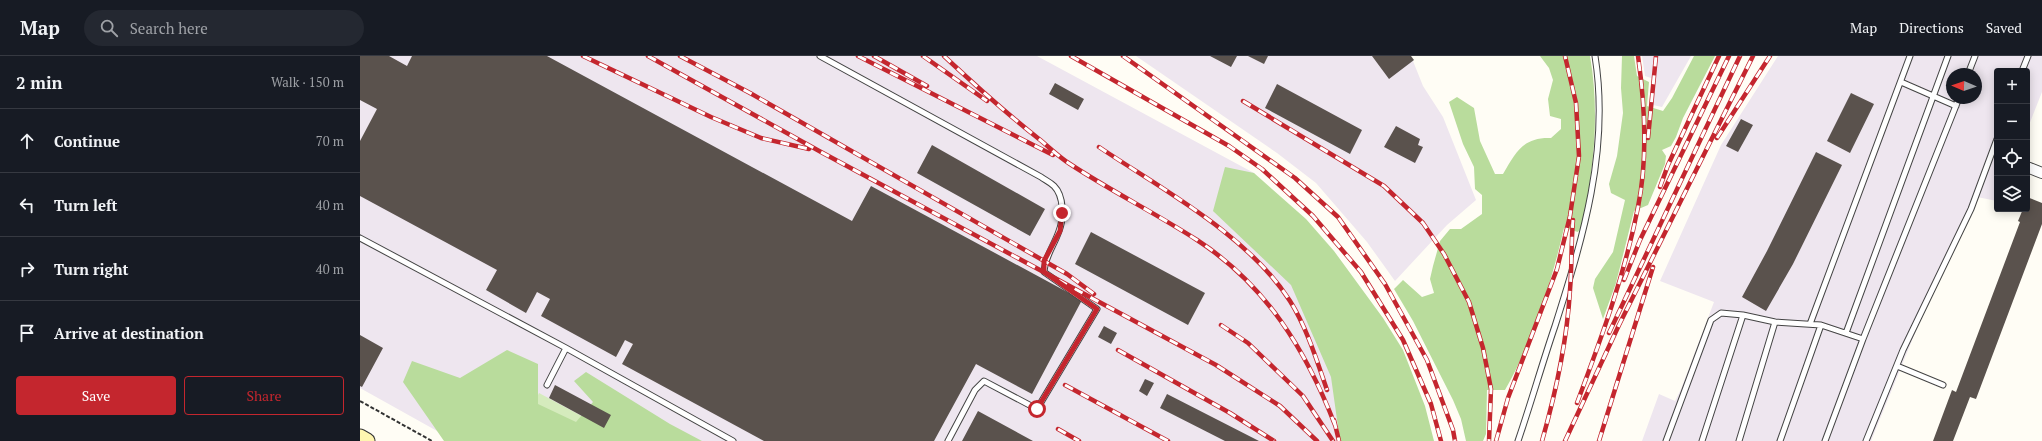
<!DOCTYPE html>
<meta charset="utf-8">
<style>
:root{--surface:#171b24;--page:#242831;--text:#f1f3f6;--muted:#9ea1a6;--line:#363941;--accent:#c4262e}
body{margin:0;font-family:"PT Serif",serif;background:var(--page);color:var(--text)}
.controls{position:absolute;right:12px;top:12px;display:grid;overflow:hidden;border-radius:4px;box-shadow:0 2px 10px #0003}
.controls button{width:36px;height:36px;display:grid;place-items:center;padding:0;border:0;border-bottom:1px solid var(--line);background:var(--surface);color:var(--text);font:20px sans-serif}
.compass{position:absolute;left:1586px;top:12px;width:36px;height:36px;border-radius:50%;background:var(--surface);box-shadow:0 2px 10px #0003;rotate:272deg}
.stop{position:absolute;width:12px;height:12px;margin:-9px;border:3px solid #c4262e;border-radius:50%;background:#fff}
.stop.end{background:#c4262e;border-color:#fff;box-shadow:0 1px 4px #0008}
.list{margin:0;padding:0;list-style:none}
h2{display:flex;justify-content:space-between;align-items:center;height:52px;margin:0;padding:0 16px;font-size:17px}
h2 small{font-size:13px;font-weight:400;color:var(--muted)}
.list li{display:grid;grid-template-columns:26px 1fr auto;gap:12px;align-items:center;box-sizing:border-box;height:64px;padding:0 16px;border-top:1px solid var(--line)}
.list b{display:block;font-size:15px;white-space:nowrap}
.list em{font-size:13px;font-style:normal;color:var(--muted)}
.actions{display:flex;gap:8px;padding:12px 16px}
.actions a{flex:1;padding:9px 0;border:1px solid var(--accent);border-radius:4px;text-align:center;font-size:14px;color:var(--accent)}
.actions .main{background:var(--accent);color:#fff}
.icon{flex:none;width:22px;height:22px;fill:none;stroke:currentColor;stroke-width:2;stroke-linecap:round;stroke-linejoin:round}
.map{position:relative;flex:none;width:1682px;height:385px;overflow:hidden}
header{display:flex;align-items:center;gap:24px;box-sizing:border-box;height:56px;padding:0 20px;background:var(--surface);border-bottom:1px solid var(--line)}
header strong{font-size:19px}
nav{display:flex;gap:22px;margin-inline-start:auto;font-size:14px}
.search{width:280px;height:36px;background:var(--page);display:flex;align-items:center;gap:10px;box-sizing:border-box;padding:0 14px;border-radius:22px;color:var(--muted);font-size:15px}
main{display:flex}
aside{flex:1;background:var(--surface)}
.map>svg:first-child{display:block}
.industrial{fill:#eee6ef;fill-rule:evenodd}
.green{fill:#d5ebbd}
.forest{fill:#b9dc9c}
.building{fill:#5a524d}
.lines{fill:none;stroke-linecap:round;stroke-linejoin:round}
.lane-casing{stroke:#444;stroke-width:7}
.street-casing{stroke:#444;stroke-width:12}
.secondary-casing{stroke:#333;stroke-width:17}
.path{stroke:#333;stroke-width:2;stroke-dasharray:4 2;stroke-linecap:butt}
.lane{stroke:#fff;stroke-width:5}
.street{stroke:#fff;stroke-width:10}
.secondary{stroke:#fff6b0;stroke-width:15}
.rail-casing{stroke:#c4262e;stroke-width:4.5}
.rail{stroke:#fff;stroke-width:3;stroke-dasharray:9;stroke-linecap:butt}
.route{stroke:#c4262e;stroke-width:5}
</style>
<header>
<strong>Map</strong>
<div class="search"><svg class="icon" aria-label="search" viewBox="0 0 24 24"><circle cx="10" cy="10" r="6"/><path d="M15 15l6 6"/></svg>Search here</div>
<nav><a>Map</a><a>Directions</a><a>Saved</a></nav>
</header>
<main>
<aside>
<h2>2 min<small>Walk · 150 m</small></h2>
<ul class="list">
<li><svg class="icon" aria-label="ahead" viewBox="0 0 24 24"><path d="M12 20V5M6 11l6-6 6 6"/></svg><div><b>Continue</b></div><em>70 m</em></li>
<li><svg class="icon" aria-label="left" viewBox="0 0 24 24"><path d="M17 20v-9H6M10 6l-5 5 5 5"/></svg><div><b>Turn left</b></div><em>40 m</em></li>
<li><svg class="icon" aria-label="right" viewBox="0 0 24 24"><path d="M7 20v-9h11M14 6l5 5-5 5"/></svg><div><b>Turn right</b></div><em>40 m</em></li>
<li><svg class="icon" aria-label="arrive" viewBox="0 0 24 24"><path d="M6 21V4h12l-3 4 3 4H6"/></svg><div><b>Arrive at destination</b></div></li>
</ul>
<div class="actions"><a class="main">Save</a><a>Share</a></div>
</aside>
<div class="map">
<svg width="1682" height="385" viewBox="0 0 1682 385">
<rect width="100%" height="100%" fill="#fffdf5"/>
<!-- industrial -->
<path class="industrial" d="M0 0H677L894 117 1041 385H95L0 332Z
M776 0H1051L1063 30 1083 61 1116 144 1087 169 1035 225 1007 186 956 127 917 97Z
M1282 0H1331L1302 51 1293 49 1294 23 1285 20Z
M1418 0H1682V36L1667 74V15H1637V145L1617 141 1571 238 1511 385H1282L1299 338 1315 345 1321 333 1354 246 1300 225 1361 89ZM1592 18H1616V42H1592Z"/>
<!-- green -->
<path class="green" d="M179 337 244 372 248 385H155Z"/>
<!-- forest -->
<path class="forest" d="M1180 0H1230C1240 57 1234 116 1221 172L1218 176 1204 172C1192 225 1172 287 1145 334H1127L1126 378 1123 385H1106L1101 363 1093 344 1053 265 1034 233 1043 224 1062 241 1074 237 1070 223 1073 210 1080 185 1090 173H1101L1122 158V139L1115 133 1114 111 1103 88 1089 46 1097 41 1114 52 1120 85 1135 118H1143C1156 96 1163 81 1191 82L1201 73V63L1190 60 1188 43 1193 24 1189 12Z
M1262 0H1274L1277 20 1289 26 1287 50 1303 55 1312 42 1334 0H1355L1323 62 1316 81 1311 90 1302 94 1306 100 1305 108 1288 149 1274 155 1256 227 1243 263 1233 232 1235 223 1253 196 1265 144 1251 137 1249 128 1257 100 1263 57 1261 32Z
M865 111 894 117 946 163 974 195 1023 262 1043 294 1065 350 1074 385H980L971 321 931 229 853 155Z
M147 294 178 308V348L216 366 233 346 214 325 226 316 310 368 342 385H84L43 326 52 305 100 322Z"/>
<!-- building -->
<path class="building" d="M0 0H29L47 10 52 0H187L492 165 511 130 722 244 672 338 616 308 574 385H404L262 308 273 288 265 284 256 301 181 260 190 243 177 236 166 257 126 234 137 214 0 140V85L17 53 0 44Z
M850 0H877L871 11Z
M888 0H908L904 8Z
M1012 0H1051L1054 4 1029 23Z
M695 27 724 43 718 54 689 38Z
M917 28 1002 74 990 98 905 52Z
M1491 37 1514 48 1490 97 1467 85Z
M1381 63 1393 69 1378 96 1366 90Z
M1036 70 1060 83 1058 89 1063 91 1055 107 1024 91Z
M572 89 685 153 670 180 557 117Z
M1456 96 1482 109 1433 208 1406 255 1382 241 1407 195Z
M1667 141 1682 147V168L1616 343 1610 341 1593 385H1573L1592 334 1596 336 1660 166 1658 165 1663 153H1667Z
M731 176 845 237 828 269 715 208Z
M744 270 757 277 751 288 738 281Z
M0 279 23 292 2 331 0 330Z
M785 323 794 327 787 340 779 335Z
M195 329 251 359 244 372 189 342Z
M807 338 899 385H865L800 352Z
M618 355 673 385H602Z"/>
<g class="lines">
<!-- lane casing -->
<g class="lane-casing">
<path id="lane" d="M460 0 681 121C685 124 690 126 694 130 704 140 704 162 699 175 694 190 685 200 684 216L737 253 677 353 624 325 615 334 588 385
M1662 15 1668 0
M1608 18 1615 0
M1541 26 1596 50
M0 182 206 292 373 385
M1450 268 1550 0
M1486 277 1588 0
M1537 310 1583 329
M187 329 206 292
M1158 385C1171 347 1182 308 1195 270 1223 182 1250 93 1235 0
M1306 385 1351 264 1361 257 1383 259 1415 266 1461 269 1503 283
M1342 385 1383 259
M1379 385 1415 266
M1420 385 1461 269
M1465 385 1503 283 1599 42
M1506 385 1543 294 1611 153 1637 83"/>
</g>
<!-- street casing -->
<g class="street-casing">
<path id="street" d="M1667 111 1682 117"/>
</g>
<!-- secondary casing -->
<g class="secondary-casing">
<path id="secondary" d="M0 381 7 385"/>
</g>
<!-- path -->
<path class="path" d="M0 345 72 385"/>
<!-- lane -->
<use href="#lane" class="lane"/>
<!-- street -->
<use href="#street" class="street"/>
<!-- secondary -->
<use href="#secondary" class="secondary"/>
<!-- rail casing -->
<g class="rail-casing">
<path id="rail" d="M223 0 351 61 401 82 449 93
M288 0 461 96 856 309 920 350 957 385
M320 0 390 37 707 218 734 238
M498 0 693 99
M514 0 567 30
M563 0 627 45
M584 0C615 29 646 57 679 83 689 91 699 101 710 108 751 135 795 157 837 184 906 229 946 294 975 369
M711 0 869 90 902 113 953 160 1001 216 1043 284 1071 348 1081 385
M763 0 935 122 978 161 1025 228 1067 304 1093 374 1095 385
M883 45 1024 130 1063 167 1084 198 1109 246 1123 292 1131 333 1129 385
M1288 82 1296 0
M1357 82 1410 0
M739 91C803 134 888 179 930 245 947 272 957 305 967 334
M1300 131 1308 109 1359 0
M1264 224 1280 184 1369 0
M861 269 888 287 943 340 973 385
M1249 277 1380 0
M758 294 870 357 914 385
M705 329 808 385
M1217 347C1241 283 1265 218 1278 151 1288 102 1285 49 1278 0
M974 364 979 385
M698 373 719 385
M1136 385 1148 342 1197 213 1210 160 1219 100 1216 47 1205 0
M1182 385C1196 336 1207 285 1210 234 1212 211 1211 187 1213 164
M1205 385 1259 269 1393 0
M1239 385 1293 211"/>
</g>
<!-- rail -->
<use href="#rail" class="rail"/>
</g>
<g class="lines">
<!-- route -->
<path class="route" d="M677 353 737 253 684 216V205L700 175 702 157"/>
</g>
</svg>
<div class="controls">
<button>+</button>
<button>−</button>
<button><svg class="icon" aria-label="locate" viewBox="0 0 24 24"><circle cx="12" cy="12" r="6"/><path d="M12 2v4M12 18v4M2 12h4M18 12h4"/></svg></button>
<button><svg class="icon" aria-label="layers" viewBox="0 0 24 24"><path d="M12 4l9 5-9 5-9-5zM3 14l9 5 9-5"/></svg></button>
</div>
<svg class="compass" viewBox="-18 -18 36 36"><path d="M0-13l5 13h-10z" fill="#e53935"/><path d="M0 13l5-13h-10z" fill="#9ea1a6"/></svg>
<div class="stop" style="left:677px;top:353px"></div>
<div class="stop end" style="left:702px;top:157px"></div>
</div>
</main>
